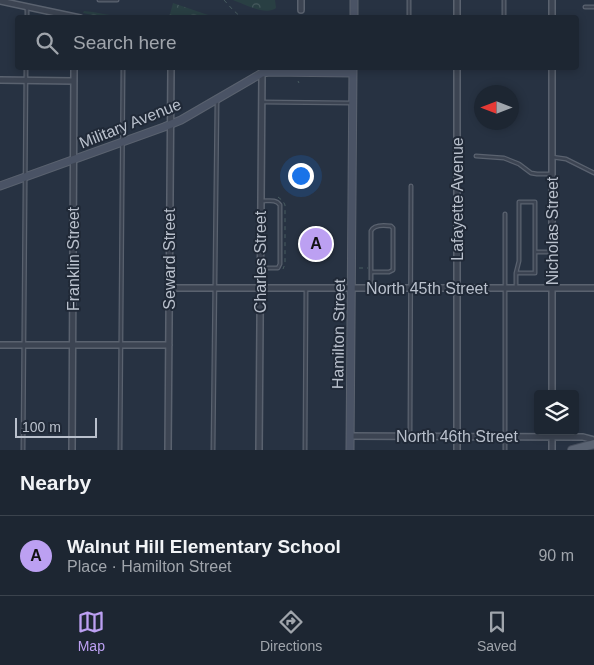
<!DOCTYPE html>
<meta charset="utf-8">
<style>
:root{--surface:#1d2632;--page:#2a323e;--text:#f1f3f6;--muted:#a0a5ac;--line:#3b434d;--accent:#bca0f2}
body{margin:0;font-family:Arial,sans-serif;background:var(--page);color:var(--text)}
.controls{position:absolute;right:15px;bottom:15px;display:grid;overflow:hidden;border-radius:5px;box-shadow:0 2px 8px #0003}
.controls button{width:45px;height:45px;display:grid;place-items:center;padding:0;border:0;border-bottom:1px solid var(--line);background:var(--surface);color:var(--text);font:25px sans-serif}
.compass{position:absolute;left:474px;top:85px;width:45px;height:45px;border-radius:50%;background:var(--surface);box-shadow:0 2px 8px #0003;rotate:270deg}
.scale{position:absolute;left:15px;bottom:12px;width:82px;box-sizing:border-box;padding-left:5px;border:2px solid #b9c0cc;border-top:0;font-size:14px;line-height:18px;white-space:nowrap;color:#b9c0cc;-webkit-text-stroke:4px #202937;paint-order:stroke}
.you{position:absolute;left:300px;top:175px;width:18px;height:18px;margin:-12px;border:4px solid #fff;border-radius:50%;background:#1a73e8;box-shadow:0 0 0 8px #1a73e833}
.badge{display:grid;place-items:center;width:32px;height:32px;border-radius:50%;background:var(--accent);color:#111;font-size:16px;font-weight:700}
.pin{position:absolute;translate:-50% -50%;border:2px solid #fff;box-shadow:0 1px 5px #0006}
.list{margin:0;padding:0;list-style:none}
h2{display:flex;justify-content:space-between;align-items:center;height:65px;margin:0;padding:0 20px;font-size:21px}
h2 small{font-size:16px;font-weight:400;color:var(--muted)}
.list li{display:grid;grid-template-columns:32px 1fr auto;gap:15px;align-items:center;box-sizing:border-box;height:80px;padding:0 20px;border-top:1px solid var(--line)}
.list b{display:block;font-size:19px;white-space:nowrap}
.list p{margin:0;font-size:16px;white-space:nowrap;color:var(--muted)}
.list em{font-size:16px;font-style:normal;color:var(--muted)}
.icon{flex:none;width:28px;height:28px;fill:none;stroke:currentColor;stroke-width:2;stroke-linecap:round;stroke-linejoin:round}
.map{position:relative;flex:none;width:594px;height:450px;overflow:hidden}
.search{position:absolute;background:var(--surface);box-shadow:0 2px 8px #0003;left:15px;right:15px;top:15px;height:55px;display:flex;align-items:center;gap:12px;box-sizing:border-box;padding:0 18px;border-radius:5px;color:var(--muted);font-size:19px}
.sheet{height:145px;background:var(--surface)}
nav{display:flex;justify-content:space-around;align-items:center;box-sizing:border-box;height:70px;border-top:1px solid var(--line);background:var(--surface);font-size:14px;color:var(--muted)}
nav a{display:grid;justify-items:center;gap:2px}
nav .on{color:var(--accent)}
.map>svg:first-child{display:block}
.forest{fill:url(#forest-crowns)}
.lines{fill:none;stroke-linecap:round;stroke-linejoin:round}
.lane-casing{stroke:#5a626f;stroke-width:5}
.street-casing{stroke:#5a626f;stroke-width:8}
.secondary-casing{stroke:#5a626f;stroke-width:9}
.primary-casing{stroke:#454d5b;stroke-width:10}
.path{stroke:#485c60;stroke-width:1;stroke-dasharray:4 4;stroke-linecap:butt}
.lane{stroke:#3c4452;stroke-width:2.5}
.street{stroke:#3c4452;stroke-width:5}
.secondary{stroke:#4a5365;stroke-width:7}
.primary{stroke:#5a6372;stroke-width:8}
.labels{text-anchor:middle;stroke-width:4;stroke-linejoin:round;paint-order:stroke}
.street-label{font-size:16px;fill:#b9c0cc;stroke:#202937}
</style>
<div class="map">
<svg width="594" height="450" viewBox="0 0 594 450">
<defs>
<pattern id="forest-crowns" width="20" height="18" patternUnits="userSpaceOnUse" patternTransform="scale(1.25)"><rect width="20" height="18" fill="#293f43"/><path d="M2 6a3 3 0 1 1 6 0M12 15a3 3 0 1 1 6 0" fill="none" stroke="#46595d"/></pattern>
</defs>
<rect width="100%" height="100%" fill="#273242"/>
<!-- forest -->
<path class="forest" d="M233 0H275L276 8C266 16 244 4 233 0Z
M173 3 211 16 215 17H168L170 14Z
M84 11 93 12 120 17H146H102L83 13Z"/>
<g class="lines">
<!-- lane casing -->
<g class="lane-casing">
<path id="lane" d="M99 0H117
M409 0V18
M504 0V18
M585 7H594
M27 18V7
M262 102 351 103
M476 156 504 158 519 164 531 173 537 174H551
M552 157 566 159 594 173
M262 268H278L280 264V205C276 199 269 201 262 201
M516 273 519 261V202H535V252
M516 287V273H535V252H551
M371 288C371 269 371 250 371 231 374 224 384 225 391 226L393 228V270L389 272H371
M410 436 411 186
M23 450 26 68
M120 450 123 68
M213 450 217 102
M305 450 306 289
M505 450V214"/>
</g>
<!-- street casing -->
<g class="street-casing">
<path id="street" d="M457 0V18
M552 0V18
M0 1 80 18
M301 10V0
M457 68V450
M0 80 74 81
M169 288H594
M0 345H169
M552 394V68
M552 431V450
M350 436 583 437 594 440
M72 450 74 68
M168 450 171 68
M259 450 262 73"/>
</g>
<!-- secondary casing -->
<g class="secondary-casing">
<path id="secondary" d="M354 18V0
M0 186 164 127 181 120 262 73 270 72 353 73
M350 450 353 68"/>
</g>
<!-- primary casing -->
<g class="primary-casing">
<path id="primary" d="M572 450 594 444"/>
</g>
<!-- path -->
<path class="path" d="M224 0 233 10 242 18
M298 81 299 83
M278 197 283 201 285 205V264L283 269
M359 268H368"/>
<!-- lane -->
<use href="#lane" class="lane"/>
<!-- street -->
<use href="#street" class="street"/>
<!-- secondary -->
<use href="#secondary" class="secondary"/>
<!-- primary -->
<use href="#primary" class="primary"/>
</g>
<g class="labels">
<!-- street labels -->
<g class="street-label">
<text transform="translate(130 123) rotate(-22)" y="6">Military Avenue</text>
<text transform="translate(457 199) rotate(-90)" y="6">Lafayette Avenue</text>
<text transform="translate(552 231) rotate(-90)" y="6">Nicholas Street</text>
<text transform="translate(73 259) rotate(-90)" y="6">Franklin Street</text>
<text transform="translate(169 259) rotate(-90)" y="6">Seward Street</text>
<text transform="translate(260 262) rotate(-90)" y="6">Charles Street</text>
<text x="427" y="294">North 45th Street</text>
<text transform="translate(338 334) rotate(-89)" y="6">Hamilton Street</text>
<text x="457" y="442">North 46th Street</text>
</g>
</g>
</svg>
<div class="controls">
<button><svg class="icon" aria-label="layers" viewBox="0 0 24 24"><path d="M12 4l9 5-9 5-9-5zM3 14l9 5 9-5"/></svg></button>
</div>
<svg class="compass" viewBox="-18 -18 36 36"><path d="M0-13l5 13h-10z" fill="#e53935"/><path d="M0 13l5-13h-10z" fill="#a0a5ac"/></svg>
<div class="scale">100 m</div>
<div class="you"></div>
<div class="pin badge" style="left:316px;top:244px">A</div>
<div class="search"><svg class="icon" aria-label="search" viewBox="0 0 24 24"><circle cx="10" cy="10" r="6"/><path d="M15 15l6 6"/></svg>Search here</div>
</div>
<section class="sheet">
<h2>Nearby<small></small></h2>
<ul class="list">
<li><span class="badge">A</span><div><b>Walnut Hill Elementary School</b><p>Place · Hamilton Street</p></div><em>90 m</em></li>
</ul>
</section>
<nav>
<a class="on"><svg class="icon" aria-label="map" viewBox="0 0 24 24"><path d="M3 6l6-2 6 2 6-2v14l-6 2-6-2-6 2zM9 4v14M15 6v14"/></svg>Map</a>
<a><svg class="icon" aria-label="directions" viewBox="0 0 24 24"><path d="M12 3l9 9-9 9-9-9zM9 14v-3h6M13 9l2 2-2 2"/></svg>Directions</a>
<a><svg class="icon" aria-label="saved" viewBox="0 0 24 24"><path d="M7 4h10v16l-5-4-5 4z"/></svg>Saved</a>
</nav>
